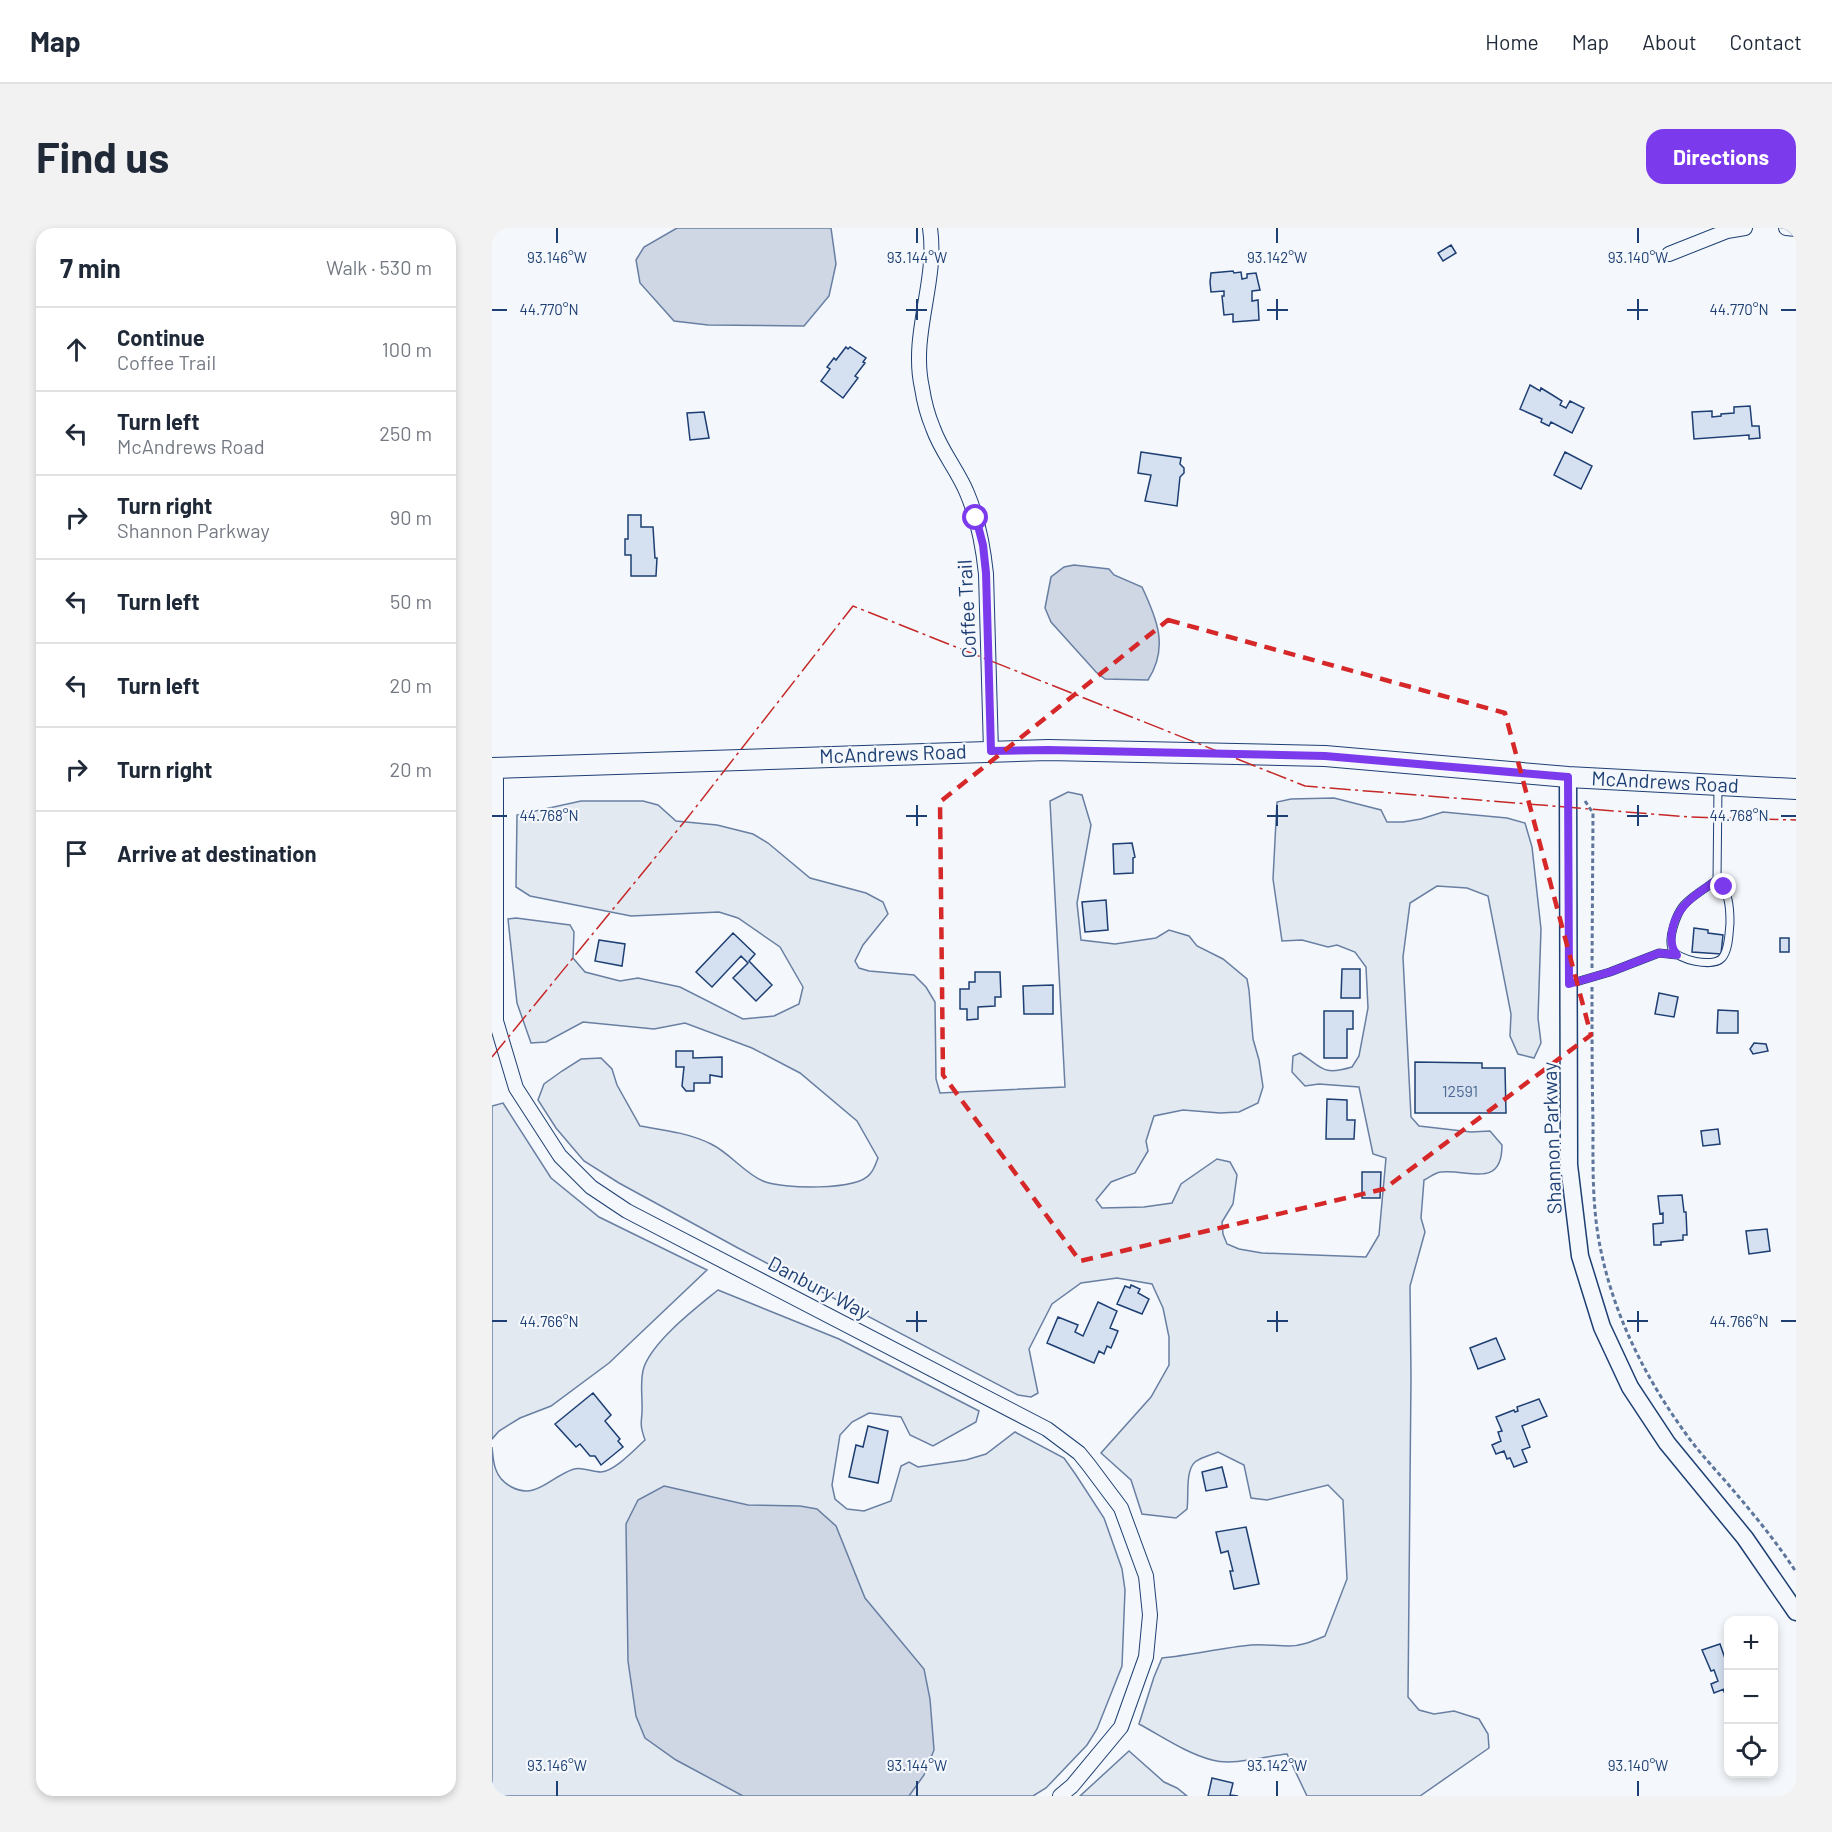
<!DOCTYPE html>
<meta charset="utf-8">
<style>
:root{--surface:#fff;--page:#f2f2f3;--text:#1f2937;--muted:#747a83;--line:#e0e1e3;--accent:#7c3aed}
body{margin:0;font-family:Barlow,sans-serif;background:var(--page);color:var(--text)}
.controls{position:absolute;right:18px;bottom:18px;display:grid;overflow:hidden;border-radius:12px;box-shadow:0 3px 9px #0003}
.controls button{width:54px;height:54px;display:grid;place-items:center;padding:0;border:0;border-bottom:2px solid var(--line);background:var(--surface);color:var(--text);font:30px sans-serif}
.stop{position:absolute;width:18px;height:18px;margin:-14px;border:4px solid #7c3aed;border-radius:50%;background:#fff}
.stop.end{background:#7c3aed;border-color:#fff;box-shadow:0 2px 6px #0008}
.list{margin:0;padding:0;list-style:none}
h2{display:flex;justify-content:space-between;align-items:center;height:78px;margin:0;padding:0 24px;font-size:26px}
h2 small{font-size:20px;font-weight:400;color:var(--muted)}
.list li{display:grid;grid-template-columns:39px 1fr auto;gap:18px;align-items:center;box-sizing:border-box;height:84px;padding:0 24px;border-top:2px solid var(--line)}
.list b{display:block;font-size:22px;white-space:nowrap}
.list p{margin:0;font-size:20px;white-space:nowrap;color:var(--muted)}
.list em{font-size:20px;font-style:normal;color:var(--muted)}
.icon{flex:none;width:33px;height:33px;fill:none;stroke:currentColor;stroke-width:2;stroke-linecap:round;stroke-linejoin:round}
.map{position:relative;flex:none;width:1304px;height:1568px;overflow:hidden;border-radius:18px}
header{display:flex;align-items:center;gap:36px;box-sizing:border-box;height:84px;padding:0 30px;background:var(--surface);border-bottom:2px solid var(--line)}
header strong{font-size:28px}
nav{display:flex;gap:33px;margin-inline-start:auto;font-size:21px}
.intro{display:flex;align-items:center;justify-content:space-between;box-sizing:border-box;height:144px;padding:0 36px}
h1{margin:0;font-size:42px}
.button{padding:15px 27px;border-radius:18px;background:var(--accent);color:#fff;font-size:21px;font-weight:700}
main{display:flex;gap:36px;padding:0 36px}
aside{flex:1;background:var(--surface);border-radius:18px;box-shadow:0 3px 9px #0003}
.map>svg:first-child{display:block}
.green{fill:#e3e9f0;stroke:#687fa3;stroke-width:1.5}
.water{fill:#cfd7e4;stroke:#687fa3;stroke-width:1.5}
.building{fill:#d5e0f0;stroke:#1d3f73;stroke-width:1.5}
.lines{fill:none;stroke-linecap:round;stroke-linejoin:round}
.service-casing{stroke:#1d3f73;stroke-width:9}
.minor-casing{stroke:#1d3f73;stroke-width:16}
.tertiary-casing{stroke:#1d3f73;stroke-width:19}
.secondary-casing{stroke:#1d3f73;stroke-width:22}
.path{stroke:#5e769c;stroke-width:3;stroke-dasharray:4.5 3;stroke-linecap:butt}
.service{stroke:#f4f7fb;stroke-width:7}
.minor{stroke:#f4f7fb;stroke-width:14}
.tertiary{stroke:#f4f7fb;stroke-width:16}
.secondary{stroke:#f4f7fb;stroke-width:20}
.power{stroke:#c62828;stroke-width:1.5;stroke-dasharray:21 4.5 3 4.5;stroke-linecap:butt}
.route{stroke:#7c3aed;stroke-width:8}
.marked{fill:none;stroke:#d62828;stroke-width:4.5;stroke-dasharray:12 8;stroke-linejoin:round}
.ticks{fill:none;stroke:#1d3f73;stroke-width:2}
.labels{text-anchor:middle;stroke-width:4.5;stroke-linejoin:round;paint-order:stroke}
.number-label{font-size:16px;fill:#4b6792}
.street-label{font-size:20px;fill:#1d3f73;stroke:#f4f7fb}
.ticks-label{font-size:15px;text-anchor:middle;fill:#1d3f73;stroke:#f4f7fb;stroke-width:4.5;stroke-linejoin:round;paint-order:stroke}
</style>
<header>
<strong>Map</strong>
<nav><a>Home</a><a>Map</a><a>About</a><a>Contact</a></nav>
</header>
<div class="intro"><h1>Find us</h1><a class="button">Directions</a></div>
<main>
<aside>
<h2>7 min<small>Walk · 530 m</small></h2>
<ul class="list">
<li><svg class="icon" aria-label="ahead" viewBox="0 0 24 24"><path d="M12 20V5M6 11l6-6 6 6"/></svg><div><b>Continue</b><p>Coffee Trail</p></div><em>100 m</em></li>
<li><svg class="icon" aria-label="left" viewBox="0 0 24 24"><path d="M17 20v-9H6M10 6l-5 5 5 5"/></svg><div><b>Turn left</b><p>McAndrews Road</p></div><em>250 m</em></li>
<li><svg class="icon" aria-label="right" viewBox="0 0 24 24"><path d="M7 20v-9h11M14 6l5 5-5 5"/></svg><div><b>Turn right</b><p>Shannon Parkway</p></div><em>90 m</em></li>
<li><svg class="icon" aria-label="left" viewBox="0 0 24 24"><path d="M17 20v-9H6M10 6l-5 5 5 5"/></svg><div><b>Turn left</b></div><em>50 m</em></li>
<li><svg class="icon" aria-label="left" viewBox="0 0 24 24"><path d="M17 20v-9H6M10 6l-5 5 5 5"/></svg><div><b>Turn left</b></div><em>20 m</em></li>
<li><svg class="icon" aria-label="right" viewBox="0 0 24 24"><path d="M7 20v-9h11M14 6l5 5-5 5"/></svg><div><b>Turn right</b></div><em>20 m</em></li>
<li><svg class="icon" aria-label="arrive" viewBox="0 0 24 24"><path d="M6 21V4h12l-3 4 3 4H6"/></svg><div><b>Arrive at destination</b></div></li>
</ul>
</aside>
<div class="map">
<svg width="1304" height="1568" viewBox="0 0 1304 1568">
<rect width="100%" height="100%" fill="#f4f7fb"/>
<!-- green -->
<path class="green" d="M576 564 590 567 599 597 585 675 589 712 623 716 664 710 677 702 697 708 705 718 731 731 755 751 757 762 761 811 767 832 771 859 766 875 747 884 728 885 691 882 662 888 654 913 656 923 643 945 619 954 604 972 610 980 652 979 680 975 689 956 725 931 738 934 745 947 741 976 730 994 731 1006 735 1016 747 1021 770 1025 874 1029 887 1007 894 930 881 926 867 859 827 856 813 858 800 844 801 828 808 825C831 840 830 848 860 839L867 828 876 780 874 739 863 724 845 717 836 719 810 712 790 713 781 651 785 574 799 571 842 570 889 582 895 594H911L929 591 951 584 1015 590 1033 595 1040 619 1049 701 1046 790 1049 815 1042 830 1026 826 1018 808 1019 786 996 668 975 660 945 658 918 675 911 729 919 889 927 898 979 904 998 903 1010 917C1010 961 977 941 949 944 944 944 938 949 932 952L929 990 933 1004 918 1058 919 1149 916 1469 927 1482 942 1486 962 1483 987 1491 996 1506 997 1520 928 1568H815L795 1526C774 1528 741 1538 720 1532 694 1525 671 1509 647 1496L662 1449 670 1430C700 1427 729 1420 759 1417 772 1416 784 1418 797 1418 810 1418 821 1413 833 1408L855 1351 851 1272 836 1257 775 1272 759 1270 752 1237 726 1224C719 1227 709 1229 703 1234 693 1243 697 1268 695 1281L684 1290 650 1286 639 1252 609 1225 659 1169 677 1137V1109L671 1080 660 1056 625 1050 589 1055 560 1076 537 1121 546 1165 539 1169 526 1167 246 1020 127 955 92 933 64 900 46 872 52 856 70 843 89 831 109 830 120 841 125 857 148 898C172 902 197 905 219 916 238 925 252 945 271 953 290 961 365 963 378 946 382 942 384 935 386 930L365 893 308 845 260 820 193 795 162 801 91 794 54 814 39 815 25 775 16 691 24 690 78 697 82 704 81 730 93 744 128 753 146 750 188 759 251 791 282 788 307 776 311 759 288 719 246 690 227 684 139 688 38 668 24 659 25 587 89 573H151L166 577 184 593 225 597 261 606 276 615 318 650 374 665 391 674 396 686 371 717 363 733 367 740 377 743 422 747 434 759 443 774 444 851 448 865 573 859 558 573Z
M11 875 59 950 107 989 215 1042 117 1135 59 1178 28 1190 7 1203 0 1211V878Z
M226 1062 347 1111 487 1183 484 1194 441 1218 418 1207 409 1189 377 1185 360 1194 348 1207 340 1257 343 1271 355 1281 372 1283 399 1273 409 1238 417 1234 426 1239 474 1232 494 1226 523 1204 572 1230 584 1247 612 1290 630 1341 633 1362 630 1438 605 1501 595 1517 554 1560 541 1568H0V1219C1 1227 1 1235 4 1242 9 1256 27 1266 41 1262 54 1259 66 1246 82 1241 91 1239 100 1244 109 1244 123 1243 143 1221 153 1212 146 1192 151 1194 150 1176 150 1163 148 1151 152 1139 162 1112 204 1080 226 1062Z
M637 1523 672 1554 685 1560 695 1568H588Z"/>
<!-- water -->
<path class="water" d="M185 0H339L344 36 337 68 312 98 216 97 182 93 148 55 144 32 152 19Z
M582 337 617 341 622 347 650 359C665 391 677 419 656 452L613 451 604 444 559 394 553 380 559 349 572 339Z
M172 1258 256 1277 308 1278 325 1281 344 1298 373 1370 432 1441 438 1471 442 1522 432 1547 417 1568H251L184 1532 153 1510 144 1488 136 1433 134 1296 146 1272Z"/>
<!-- building -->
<path class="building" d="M959 17 964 25 951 33 946 25Z
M741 43 742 45 749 44 750 51 755 50V46L764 45 768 62 760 63V73L766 72 767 92 741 94V86L732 87 730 68H732V63L719 64 718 54 719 45Z
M354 119 356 121 358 119 374 130 371 134 373 135 363 148 366 150 351 170 329 153 338 141 335 139 342 130 344 132Z
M1038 157 1048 163 1049 160 1062 168 1070 173 1068 177 1074 180 1078 173 1092 180 1080 205 1059 194 1057 198 1049 194 1050 191 1028 181Z
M1258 178 1260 198H1267L1268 210 1257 211V207L1202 211 1200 184 1220 183V189L1229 188V186L1242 185V179Z
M212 184 217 210 198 212 195 185Z
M649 224 689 230 688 236 692 240V245L688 249 685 278 653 273 659 247 646 245Z
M1073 224 1100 238 1089 261 1062 247Z
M136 287H149V299H161L163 330H165L164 348H139V327H133V311H136Z
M640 615 643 629 641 630V645L622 646 621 616Z
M614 672 616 702 593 704 590 674Z
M1202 700 1216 702V705L1231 707 1229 726 1200 724Z
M241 705 263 726 257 733 280 757 264 773 241 750 256 735 249 728 220 759 204 744Z
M1288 710H1297V724H1288Z
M107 712 133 716 130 738 103 733Z
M850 741H868V770H849Z
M483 744H508L509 769H503V778L486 779V791L475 792V781H468V761H477V754H483Z
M561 757V786H532L531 758Z
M1167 765 1186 769 1182 789 1163 786Z
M1226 782 1246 783V805H1225Z
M832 783H861V801H855V830H832Z
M1262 815 1274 816 1276 823 1261 826 1258 821Z
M184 823H201V830L230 829V849L218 847V855H202V863H194L190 858 192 839H184Z
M923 834 990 835V840H1013L1014 885H923Z
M835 871 855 872V892H863L862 911H834Z
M1226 901 1228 916 1211 918 1209 903Z
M870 944H889L888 970H870Z
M1190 967 1192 984H1194L1195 1007H1191V1012L1169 1014V1017H1162L1161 996 1171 995V985L1168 986 1166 968Z
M1275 1001 1278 1023 1257 1026 1254 1003Z
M639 1057 648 1061 646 1065 657 1071 650 1086 625 1076 633 1058 638 1060Z
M606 1074 625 1083 618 1100 626 1103 619 1120 615 1118 612 1126 607 1123 602 1135 555 1115 566 1089 586 1097 583 1104 591 1108Z
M1004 1110 1013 1131 986 1141 978 1120Z
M101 1165 119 1187 113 1193 128 1211 126 1213 131 1219 109 1237 103 1228H98L88 1216 84 1219 63 1196Z
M1047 1171 1055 1188 1030 1198 1038 1219 1030 1222 1035 1234 1022 1239 1018 1230 1015 1231 1012 1223 1004 1226 1000 1217 1009 1213 1006 1204 1010 1203 1004 1189 1022 1182 1023 1184 1026 1183 1025 1179Z
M376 1198 396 1203 386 1255 357 1249 364 1217 371 1219Z
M730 1239 735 1259 714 1263 710 1244Z
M754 1299 767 1356 742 1361 738 1343H741L736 1323 729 1325 724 1304Z
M1228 1416 1236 1439V1469L1232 1464V1461L1222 1465 1219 1456 1226 1453 1222 1442 1219 1443 1210 1422Z
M720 1550 741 1555 738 1567 746 1568H716Z"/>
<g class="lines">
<!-- service casing -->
<g class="service-casing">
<path id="service" d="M1225 652C1237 664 1238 678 1238 695 1237 705 1237 722 1230 730 1221 740 1185 732 1180 721 1176 710 1184 686 1192 677 1200 668 1214 660 1225 652L1226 559
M1077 756 1118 744 1167 725 1185 727"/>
</g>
<!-- minor casing -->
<g class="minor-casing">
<path id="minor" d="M438 0C446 54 418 106 430 160 432 173 436 188 441 200 449 223 466 243 475 265 486 291 491 317 494 346L499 523
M1294 0 1304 1
M1177 26 1235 3 1253 0
M4 540V793L24 860 68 928 99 959 135 983 555 1201 587 1225 596 1236 629 1280 654 1348 658 1387 654 1429 629 1499 580 1558 568 1568"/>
</g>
<!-- tertiary casing -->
<g class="tertiary-casing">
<path id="tertiary" d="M1076 549 1077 937 1088 1028 1110 1099 1138 1159 1175 1215 1253 1310 1304 1384"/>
</g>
<!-- secondary casing -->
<g class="secondary-casing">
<path id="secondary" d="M0 540 556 522 833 528 1076 549 1304 561"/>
</g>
<!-- path -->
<path class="path" d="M1093 573 1101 585 1100 740
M1100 759C1100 804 1100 850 1101 895 1101 935 1100 974 1107 1013 1120 1084 1152 1148 1194 1206 1206 1223 1221 1239 1235 1255 1259 1283 1284 1313 1304 1344"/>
<!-- service -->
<use href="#service" class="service"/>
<!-- minor -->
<use href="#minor" class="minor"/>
<!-- tertiary -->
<use href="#tertiary" class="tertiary"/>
<!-- secondary -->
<use href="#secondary" class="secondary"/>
<!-- power -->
<path class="power" d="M0 829 193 593 361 378 813 558 1197 589 1304 592"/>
</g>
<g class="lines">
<!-- route -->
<path class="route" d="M484 290 491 317 494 345 499 523 556 522 833 528 1076 549 1077 756 1118 744 1167 725 1185 727C1174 714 1181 691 1191 679 1199 668 1214 660 1225 652L1232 659"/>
</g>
<!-- marked area -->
<path class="marked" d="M676 392 1013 485 1099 807 892 961 588 1033 451 847 448 574Z"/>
<!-- ticks -->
<path class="ticks" d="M65 0V15M425 0V15M785 0V15M1146 0V15M425 71V92M785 71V92M1146 71V92M0 82H15M414 82H435M775 82H796M1135 82H1156M1289 82H1304M425 577V598M785 577V598M1146 577V598M0 588H15M414 588H435M775 588H796M1135 588H1156M1289 588H1304M425 1083V1104M785 1083V1104M1146 1083V1104M0 1093H15M414 1093H435M775 1093H796M1135 1093H1156M1289 1093H1304M65 1553V1568M425 1553V1568M785 1553V1568M1146 1553V1568"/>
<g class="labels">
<!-- number labels -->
<g class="number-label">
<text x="968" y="869">12591</text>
</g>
<!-- street labels -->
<g class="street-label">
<text transform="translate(475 381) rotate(-93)" y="7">Coffee Trail</text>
<text transform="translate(401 526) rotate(-2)" y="7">McAndrews Road</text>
<text transform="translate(1173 554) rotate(3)" y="7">McAndrews Road</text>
<text transform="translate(1060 910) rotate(-92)" y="7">Shannon Parkway</text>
<text transform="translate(327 1060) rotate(28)" y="7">Danbury Way</text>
</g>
</g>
<g class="ticks-label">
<text x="65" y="35">93.146°W</text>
<text x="425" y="35">93.144°W</text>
<text x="785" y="35">93.142°W</text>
<text x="1146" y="35">93.140°W</text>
<text x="57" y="87">44.770°N</text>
<text x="1247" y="87">44.770°N</text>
<text x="57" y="593">44.768°N</text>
<text x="1247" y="593">44.768°N</text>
<text x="57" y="1099">44.766°N</text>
<text x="1247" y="1099">44.766°N</text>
<text x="65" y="1543">93.146°W</text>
<text x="425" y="1543">93.144°W</text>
<text x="785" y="1543">93.142°W</text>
<text x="1146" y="1543">93.140°W</text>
</g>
</svg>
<div class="controls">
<button>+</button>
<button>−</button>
<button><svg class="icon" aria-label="locate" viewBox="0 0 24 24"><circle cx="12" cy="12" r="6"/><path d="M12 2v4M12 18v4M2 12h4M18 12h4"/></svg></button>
</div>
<div class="stop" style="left:484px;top:290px"></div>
<div class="stop end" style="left:1232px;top:659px"></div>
</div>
</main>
